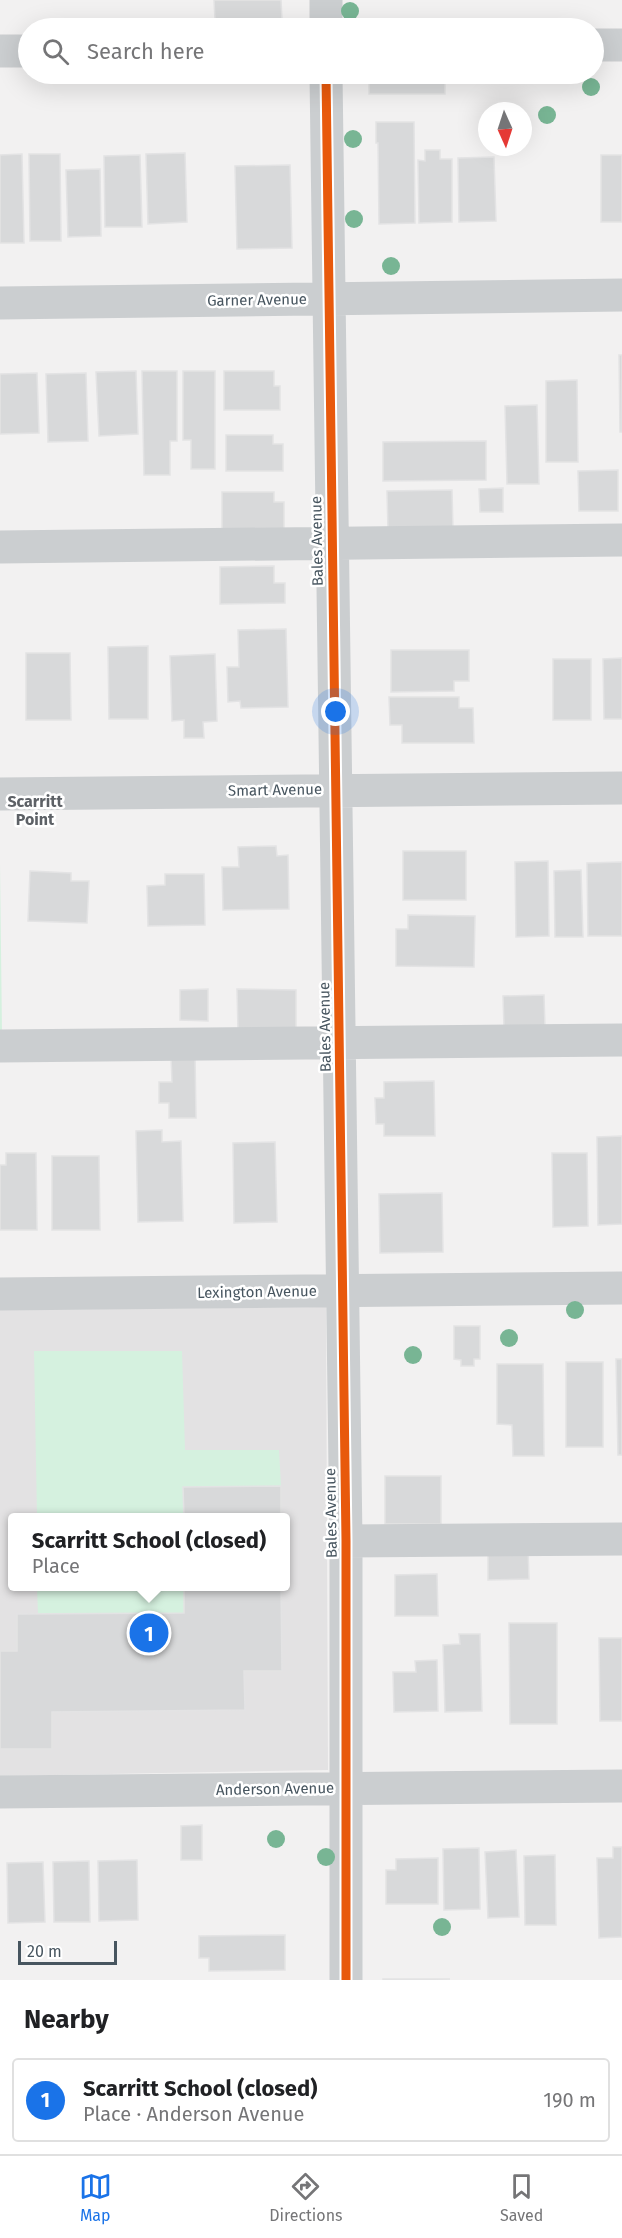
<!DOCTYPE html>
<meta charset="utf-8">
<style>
:root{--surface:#fff;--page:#f2f2f2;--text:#202124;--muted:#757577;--line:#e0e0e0;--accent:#1a73e8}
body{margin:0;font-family:"Fira Sans",sans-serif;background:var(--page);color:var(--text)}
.compass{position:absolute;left:478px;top:102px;width:54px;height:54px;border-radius:50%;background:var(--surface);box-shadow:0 6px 24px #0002;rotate:177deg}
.scale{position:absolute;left:18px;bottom:15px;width:99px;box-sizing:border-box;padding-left:6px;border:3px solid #47555f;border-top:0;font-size:16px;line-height:21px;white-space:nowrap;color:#47555f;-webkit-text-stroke:4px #fff;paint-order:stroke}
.you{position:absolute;left:336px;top:712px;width:21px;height:21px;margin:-15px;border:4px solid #fff;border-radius:50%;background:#1a73e8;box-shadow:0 0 0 9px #1a73e833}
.badge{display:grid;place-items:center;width:39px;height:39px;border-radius:50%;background:var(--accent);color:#fff;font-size:20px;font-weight:700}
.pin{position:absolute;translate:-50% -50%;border:3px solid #fff;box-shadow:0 2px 6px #0006}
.popup{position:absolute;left:8px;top:1513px;width:282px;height:78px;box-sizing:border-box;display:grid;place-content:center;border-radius:6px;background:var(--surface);filter:drop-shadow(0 2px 4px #0005);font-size:20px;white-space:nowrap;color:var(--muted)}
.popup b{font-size:22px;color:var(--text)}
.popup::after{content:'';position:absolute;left:50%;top:100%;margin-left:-12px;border:12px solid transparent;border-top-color:var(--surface)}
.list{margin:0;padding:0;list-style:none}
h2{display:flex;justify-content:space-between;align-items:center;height:78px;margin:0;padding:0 24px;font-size:26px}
h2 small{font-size:20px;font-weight:400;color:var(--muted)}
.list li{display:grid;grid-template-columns:39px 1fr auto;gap:18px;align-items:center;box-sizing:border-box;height:84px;margin:0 12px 12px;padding:0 12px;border:2px solid var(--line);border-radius:6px}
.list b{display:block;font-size:22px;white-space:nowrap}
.list p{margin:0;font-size:20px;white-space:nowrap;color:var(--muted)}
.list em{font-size:20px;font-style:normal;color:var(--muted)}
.icon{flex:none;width:33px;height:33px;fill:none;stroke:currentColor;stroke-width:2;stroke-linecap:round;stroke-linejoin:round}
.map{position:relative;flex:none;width:622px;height:1980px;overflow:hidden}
.search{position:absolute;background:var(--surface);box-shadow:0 6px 24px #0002;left:18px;right:18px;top:18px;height:66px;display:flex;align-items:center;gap:15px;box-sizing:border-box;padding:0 21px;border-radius:33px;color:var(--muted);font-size:22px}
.sheet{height:174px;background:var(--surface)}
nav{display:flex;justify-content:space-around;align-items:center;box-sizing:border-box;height:84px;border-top:2px solid var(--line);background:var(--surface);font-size:16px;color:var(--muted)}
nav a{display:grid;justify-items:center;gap:3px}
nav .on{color:var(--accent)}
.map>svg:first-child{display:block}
.education{fill:#e3e2e3;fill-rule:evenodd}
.green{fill:#d5f1df}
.building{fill:#d8d9da;stroke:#e3e3e4;stroke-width:1.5}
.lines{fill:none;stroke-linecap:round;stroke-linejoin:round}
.minor{stroke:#cbced0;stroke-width:33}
.cycleway-casing{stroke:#fff;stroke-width:13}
.cycleway{stroke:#e8590c;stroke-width:9}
.tree{fill:#78b594}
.labels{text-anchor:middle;stroke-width:5;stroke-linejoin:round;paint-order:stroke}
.street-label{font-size:15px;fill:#47555f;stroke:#fff}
.neighbourhood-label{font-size:16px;font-weight:bold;fill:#5d6166;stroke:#fff}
</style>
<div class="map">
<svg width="622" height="1980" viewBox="0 0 622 1980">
<rect width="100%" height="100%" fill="#f2f1f1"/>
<!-- education -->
<path class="education" d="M326 1307 328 1770 0 1776V1310ZM12 1518H286V1586H12Z"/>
<!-- green -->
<path class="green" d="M0 863 2 1034H0Z
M34 1351H182L185 1450H279L281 1486 184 1487V1517H37Z
M37 1587H184V1613L38 1614Z"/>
<!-- building -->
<path class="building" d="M214 0H281L282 20H215Z
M369 74H445V94H369Z
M376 122H414L415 223 379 224 378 143H376Z
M425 150H440V159H452V222L419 223 418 160 425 161Z
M185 153 187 222 148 224 146 154Z
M22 154 24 243H0V155Z
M29 154H60L61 241H30Z
M140 155 142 227H105L104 156Z
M601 155H622V222H601Z
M494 157 496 221 459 222 458 158Z
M290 165 292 248 237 249 235 166Z
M100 169 101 236 68 237 66 170Z
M619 355H622V432H620Z
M136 371 138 434 99 436 96 372Z
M142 371H177V441H170V475H144Z
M183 371H215V469H191V440H183Z
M224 371H274V386H280V410H224Z
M37 373 39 433 0 434V374Z
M86 373 88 441 48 442 46 374Z
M577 380 578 462H546V381Z
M537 405 539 484H507L505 406Z
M226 435H273V444H283V471H226Z
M486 441V480L383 481V442Z
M618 470V511H579L578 471Z
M503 488V512H480L479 489Z
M452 490 453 530 388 531 387 491Z
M222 492H274V502H284V529L222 530Z
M274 566V583H285V603L220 604V567Z
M286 629 288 707 241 708 240 701 228 702 227 667H239L238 630Z
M148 646V719H109L108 647Z
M391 650H469V681H454V691L391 692Z
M26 653H70L71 720H26Z
M215 654 217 721 203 722 204 738H184V720L172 721 170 656Z
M622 658V719H604L603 659Z
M553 659H591V720H553Z
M389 697H459V708H473L474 743H402V725H390Z
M276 846 277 856 288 855 289 909 223 910 222 867H239L238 847Z
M403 851H466V900H403Z
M548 861 549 936 516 937 515 862Z
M622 862V936H588L587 863Z
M581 870 583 937H555L554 871Z
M30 871 71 873V881H89L87 923 28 921Z
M165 874H204L205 925 148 926 147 886 165 885Z
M408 915 475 916 474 967 396 966V929H408Z
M208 989V1021L180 1020V990Z
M237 989 296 990V1031H238Z
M544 995 545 1028H504L503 996Z
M195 1055 196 1118H169V1103H159V1082H172L171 1056Z
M434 1081 435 1136H384V1124H376L375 1098H384V1082Z
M162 1130V1142L181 1141 183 1221 138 1222 136 1131Z
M622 1136V1224L598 1225 597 1137Z
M275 1142 277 1222 234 1223 233 1143Z
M6 1153H36L37 1230H0V1165H6Z
M552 1153H587L588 1226 553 1227Z
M52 1156H99L100 1230H52Z
M442 1193 443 1252 380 1253 379 1194Z
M454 1326H480V1359H474V1366H461V1360L454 1359Z
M616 1359H622V1455H618Z
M566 1362H603V1447H566Z
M497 1364H543L544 1456H513L512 1425 497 1424Z
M385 1476H441V1524H385Z
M281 1486V1518H184L183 1487Z
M528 1547 529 1579 488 1580V1548Z
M437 1574 438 1616H395V1575Z
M184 1586H281L282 1671H244L245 1710 52 1712V1749H0V1651H17V1614L184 1613Z
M509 1623H557V1724H510Z
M459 1634H480L482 1711 445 1712 443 1645 460 1644Z
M599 1638H622V1721H600Z
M437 1660 438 1711 394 1712 393 1672H416L415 1661Z
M202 1825V1860H181V1826Z
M613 1847H622V1937L599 1938 597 1858H613Z
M479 1848 480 1909 444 1910 443 1849Z
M516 1850 519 1917 488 1918 485 1852Z
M555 1855 556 1925H525L524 1856Z
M438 1858V1904H386V1870H396V1859Z
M137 1860 138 1920 99 1921 98 1861Z
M89 1861 90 1922H54L53 1862Z
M43 1862 45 1922 8 1923 7 1863Z
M285 1935V1970L209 1971V1958H199V1936Z
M383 1979H450L383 1980Z"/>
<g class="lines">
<!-- minor -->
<path class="minor" d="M326 0V28
M594 45H622
M0 51H28
M326 74 346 1541V1980
M0 303 622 295
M0 547 622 540
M0 794 622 788
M0 1046 622 1040
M0 1294 622 1288
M346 1541 622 1539
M0 1792 622 1786"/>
<!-- cycleway casing -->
<g class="cycleway-casing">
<path id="cycleway" d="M326 74 346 1541V1980"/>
</g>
<!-- cycleway -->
<use href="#cycleway" class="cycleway"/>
</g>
<!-- trees -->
<g class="tree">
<circle cx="350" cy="11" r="9"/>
<circle cx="591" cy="87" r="9"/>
<circle cx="547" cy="115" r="9"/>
<circle cx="353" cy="139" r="9"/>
<circle cx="354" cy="219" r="9"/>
<circle cx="391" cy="266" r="9"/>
<circle cx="575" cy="1310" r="9"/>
<circle cx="509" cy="1338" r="9"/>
<circle cx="413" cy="1355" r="9"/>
<circle cx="276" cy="1839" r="9"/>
<circle cx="326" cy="1857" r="9"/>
<circle cx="442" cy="1927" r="9"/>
</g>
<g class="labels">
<!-- street labels -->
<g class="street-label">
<text transform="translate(257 300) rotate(-1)" y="5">Garner Avenue</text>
<text transform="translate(317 541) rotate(-91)" y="5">Bales Avenue</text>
<text transform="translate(275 790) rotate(-1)" y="5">Smart Avenue</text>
<text transform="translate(325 1027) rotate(-91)" y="5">Bales Avenue</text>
<text transform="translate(257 1292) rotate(-1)" y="5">Lexington Avenue</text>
<text transform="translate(331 1513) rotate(-91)" y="5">Bales Avenue</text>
<text transform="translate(275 1789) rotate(-1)" y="5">Anderson Avenue</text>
</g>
<!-- neighbourhood labels -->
<g class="neighbourhood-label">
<text x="35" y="807">Scarritt<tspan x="35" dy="18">Point</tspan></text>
</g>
</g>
</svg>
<svg class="compass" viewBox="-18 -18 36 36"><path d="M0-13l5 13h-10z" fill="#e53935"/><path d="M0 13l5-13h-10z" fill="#757577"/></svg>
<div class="scale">20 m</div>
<div class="you"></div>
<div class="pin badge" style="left:149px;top:1633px">1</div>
<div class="popup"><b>Scarritt School (closed)</b>Place</div>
<div class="search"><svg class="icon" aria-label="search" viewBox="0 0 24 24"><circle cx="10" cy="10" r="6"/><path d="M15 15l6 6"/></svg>Search here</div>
</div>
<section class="sheet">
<h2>Nearby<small></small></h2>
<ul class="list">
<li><span class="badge">1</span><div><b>Scarritt School (closed)</b><p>Place · Anderson Avenue</p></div><em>190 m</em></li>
</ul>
</section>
<nav>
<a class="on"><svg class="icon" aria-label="map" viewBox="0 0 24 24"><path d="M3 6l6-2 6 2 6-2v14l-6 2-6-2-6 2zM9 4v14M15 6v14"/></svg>Map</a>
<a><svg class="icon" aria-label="directions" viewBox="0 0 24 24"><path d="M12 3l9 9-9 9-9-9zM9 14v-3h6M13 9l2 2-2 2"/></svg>Directions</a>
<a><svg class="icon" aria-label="saved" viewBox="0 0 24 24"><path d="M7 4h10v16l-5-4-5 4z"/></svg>Saved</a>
</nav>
